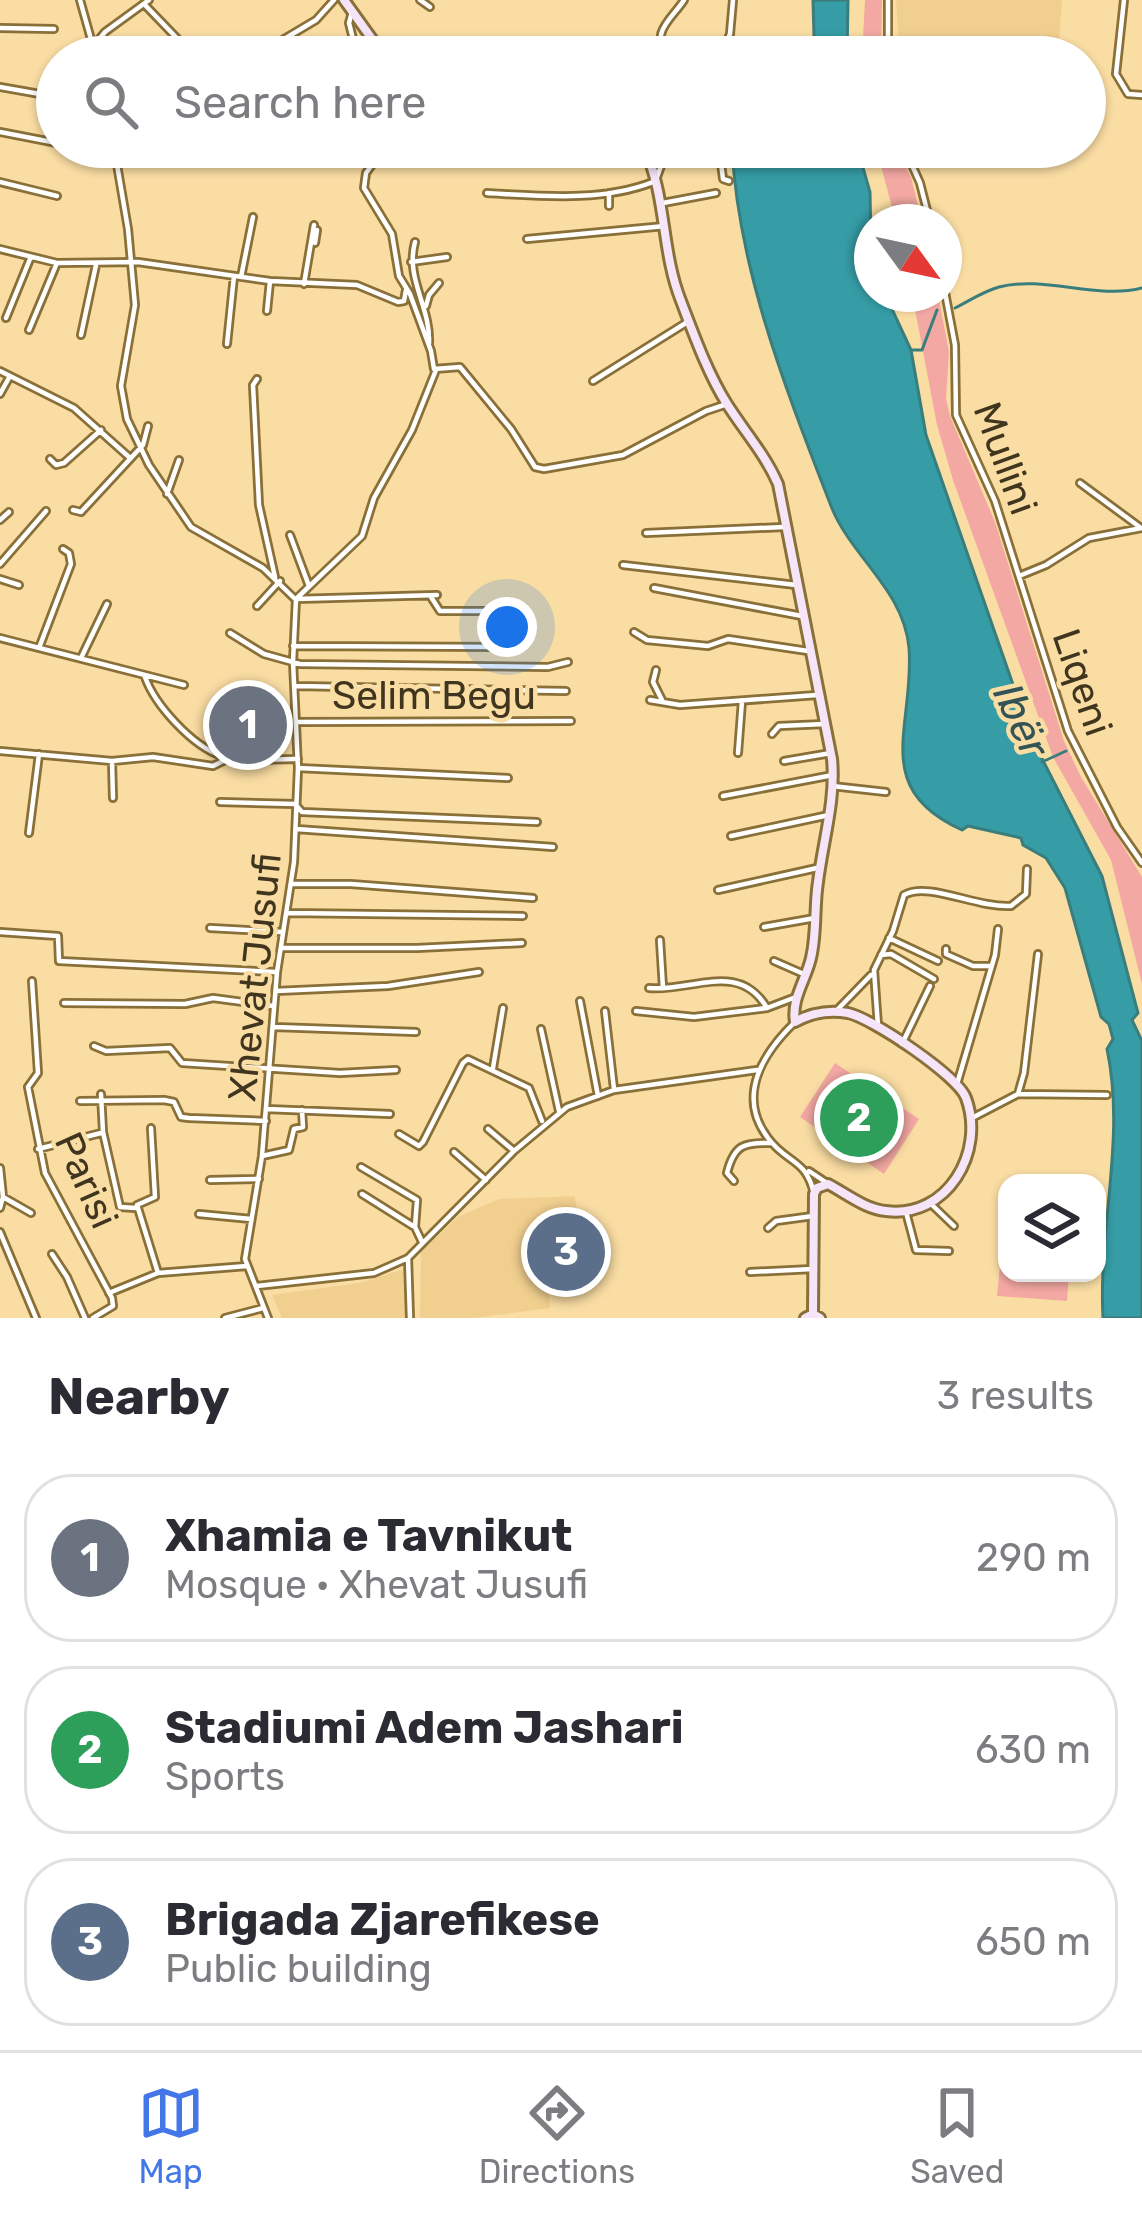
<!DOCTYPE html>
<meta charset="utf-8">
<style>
:root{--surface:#fff;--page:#f2f2f3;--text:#2b2b33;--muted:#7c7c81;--line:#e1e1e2;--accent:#4376e7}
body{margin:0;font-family:Rubik,sans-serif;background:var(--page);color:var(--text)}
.controls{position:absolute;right:36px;bottom:36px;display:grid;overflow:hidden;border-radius:24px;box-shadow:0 3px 9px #0004}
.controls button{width:108px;height:108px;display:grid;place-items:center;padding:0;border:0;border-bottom:3px solid var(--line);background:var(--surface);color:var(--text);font:60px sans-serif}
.compass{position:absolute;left:854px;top:204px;width:108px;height:108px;border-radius:50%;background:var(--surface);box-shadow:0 3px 9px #0004;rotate:123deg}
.you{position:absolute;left:507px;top:627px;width:42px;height:42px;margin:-30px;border:9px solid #fff;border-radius:50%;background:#1a73e8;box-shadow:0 0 0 18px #1a73e833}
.badge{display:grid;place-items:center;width:78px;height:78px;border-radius:50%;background:var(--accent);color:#fff;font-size:39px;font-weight:700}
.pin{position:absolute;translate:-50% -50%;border:6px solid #fff;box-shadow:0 3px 12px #0006}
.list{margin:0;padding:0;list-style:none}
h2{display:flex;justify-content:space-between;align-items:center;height:156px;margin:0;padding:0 48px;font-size:51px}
h2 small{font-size:39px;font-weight:400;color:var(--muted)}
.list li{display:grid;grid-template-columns:78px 1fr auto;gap:36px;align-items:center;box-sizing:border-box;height:168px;margin:0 24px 24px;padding:0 24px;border:3px solid var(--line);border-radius:48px}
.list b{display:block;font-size:45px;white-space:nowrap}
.list p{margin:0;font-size:39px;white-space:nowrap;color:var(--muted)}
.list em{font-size:39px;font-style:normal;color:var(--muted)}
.icon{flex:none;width:66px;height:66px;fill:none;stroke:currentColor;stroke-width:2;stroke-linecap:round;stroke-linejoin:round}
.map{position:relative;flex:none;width:1142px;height:1318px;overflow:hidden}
.search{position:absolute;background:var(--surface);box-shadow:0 3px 9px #0004;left:36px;right:36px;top:36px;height:132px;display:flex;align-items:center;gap:30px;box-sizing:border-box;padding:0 42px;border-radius:66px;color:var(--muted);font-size:45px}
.sheet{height:732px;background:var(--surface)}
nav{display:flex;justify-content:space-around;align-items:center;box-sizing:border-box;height:168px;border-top:3px solid var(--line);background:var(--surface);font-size:33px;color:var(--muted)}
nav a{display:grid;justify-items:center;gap:6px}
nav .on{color:var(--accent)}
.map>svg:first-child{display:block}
.built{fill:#f1cf8f}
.green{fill:#f3a8a3}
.water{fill:#369ca5;stroke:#397d7c;stroke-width:3}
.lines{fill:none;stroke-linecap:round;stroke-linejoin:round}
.stream{stroke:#397d7c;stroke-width:3}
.street-casing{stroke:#896f38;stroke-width:10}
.secondary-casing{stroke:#896f38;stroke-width:14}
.street{stroke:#fff;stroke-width:4.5}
.secondary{stroke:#f6e4f8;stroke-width:8}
.labels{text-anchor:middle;stroke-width:9;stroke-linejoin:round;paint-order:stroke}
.street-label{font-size:39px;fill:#40351e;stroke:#fadda3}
.water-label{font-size:42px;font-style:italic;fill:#345356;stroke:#fadda3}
</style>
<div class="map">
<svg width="1142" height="1318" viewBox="0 0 1142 1318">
<rect width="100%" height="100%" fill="#fadda3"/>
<!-- built -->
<path class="built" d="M896 0H1062L1059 43 899 49Z
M575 1196 579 1229 544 1232 550 1308 473 1318H420L421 1252 458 1217 499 1199Z
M404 1269 407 1318H282L272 1295 360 1283Z"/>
<!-- green -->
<path class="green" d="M865 0H882L881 57H862Z
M876 147H896L911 177 922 222H896Z
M912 294H938L949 352 946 399 950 416 995 522 1064 741 1081 777 1142 877V984L1111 860 1053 757 953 480 937 425Z
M835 1063 919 1119 884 1174 800 1117Z
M1007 1192V1273H1069L1067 1301 997 1296Z"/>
<!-- water -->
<path class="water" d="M813 0H848L847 57H766L777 49 814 37Z
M732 147H857L870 192 872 294H885L911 350 926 435 1032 739 1102 876 1138 1013 1132 1020 1142 1041V1318H1103C1098 1228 1126 1138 1107 1049L1113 1039 1109 1024 1101 1017 1065 888 1046 858 1023 845 1021 838 968 826 962 830C869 788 915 726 909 648 904 590 851 557 831 506 787 392 738 270 732 147Z"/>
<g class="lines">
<!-- stream -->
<path class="stream" d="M955 308C969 301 984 291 999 287 1045 275 1096 300 1142 288
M911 350H922L937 310
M1042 762 1066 751"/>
<!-- street casing -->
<g class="street-casing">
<path id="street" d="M80 0 96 57
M420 0 430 7
M1124 0 1116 74 1128 94 1142 95
M145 5 195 57
M0 28 54 29
M274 45 316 20 334 0
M92 48 105 32 149 0
M336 57 355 47 349 23 352 12
M669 57C648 33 672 19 684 0
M720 57 730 34 733 0
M888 57V0
M0 87 57 97
M0 132 57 143
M76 147 84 150
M114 147 128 229 135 305 121 386 127 419 149 465 191 527 263 568 294 598
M385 147 366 173 364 188 392 234 399 276 410 294 431 351 434 369 460 367 511 429 535 467 544 469 623 455 706 411 727 404
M461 147V150
M719 147 723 179 729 181
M904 147 920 183 930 222
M561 154 655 159 664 155
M657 177 668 147
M0 182 57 196
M487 193C542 196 602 202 653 182
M609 193V206
M663 203 716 193
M527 239 665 226
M415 242C405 279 431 307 429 344
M315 243 317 230
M0 249 57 263 138 262 270 281 357 285 398 302 404 301 406 290
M411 262 447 257
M241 277 253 217
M304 284 314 225
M944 287 955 345 956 415 995 501 1068 731 1117 827 1142 863
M426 306 429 295 439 283
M267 311 270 281
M6 318 30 259
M29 330 57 263
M81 335 96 265
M227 344 234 276
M0 371 74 408 129 457
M257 379 253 385 259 505 275 577
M593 381 689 321
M0 394 10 376
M50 459 56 465 64 463 101 430
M1080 483 1141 528
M167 494 179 460
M73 510 81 512 143 445 148 426
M0 520 9 512
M646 533 784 527
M290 535 309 586
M0 564 46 511
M623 565 796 585
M1019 576 1046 565 1089 538 1142 528
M0 579 19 585
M654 588 802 616
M431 597 440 611H498
M296 599 362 536 374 498 412 430 436 370
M296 599 437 595
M257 606 280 581
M634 632 647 640 708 646 728 639 808 651
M230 633 264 654 300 664 548 667 568 662
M0 638 184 685
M293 646 502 647
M39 648 71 564 69 553 63 549
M81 658 107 604
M656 670 653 682 663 702
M145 677C155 705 192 746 222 756 244 764 275 758 298 759
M296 686 566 691
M650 700 680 705 817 695
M297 722 571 721
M772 734 779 726 825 724
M0 751 112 761 153 757 213 766 229 758
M738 753 742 701
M112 761 113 798
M784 761 831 753
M298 768 508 778
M832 786 886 792
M723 796 833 775
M220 802 295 804 302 812 537 822
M296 829 553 847
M29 833 39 754
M731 836 829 815
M293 884H351L533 898
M718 890 817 868
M288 913 523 916
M764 927 815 918
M210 928 282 932
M0 932 58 936 59 961 275 972
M889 938 938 961
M660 940 663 988
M282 948H417L522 943
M946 949V954L973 966H991
M881 955 891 954 934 979
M774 961 806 975
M32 981 38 1073 28 1087 45 1173 112 1298 113 1306 93 1318
M649 988C692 992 739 960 767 1008L796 997
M276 991 388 986 479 972
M580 1001 598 1096
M64 1003 185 1004 213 998 273 1006
M838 1009 871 975
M605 1011 614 1089
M636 1011 694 1017 767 1008
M795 1022C763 1053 736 1096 768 1138 787 1164 806 1158 814 1194
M878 1026 874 970 893 931 904 895C928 881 976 908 1011 906L1026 894 1027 869
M274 1027 416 1032
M541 1029 559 1111
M902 1044 930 986
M94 1046 106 1051 170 1048 182 1063 340 1073 396 1070
M493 1068 503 1008
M957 1084 995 955 998 929
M101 1094 103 1132 120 1207 136 1208
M1018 1094 1024 1073 1038 954
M80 1101 164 1100 174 1102 181 1117 189 1118 266 1121
M266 1109 390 1114
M970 1119 1018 1094 1107 1095
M151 1128 155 1197 137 1205 158 1273
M488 1129 514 1151
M399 1134 419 1146 423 1142 463 1063 468 1059 529 1088 542 1121
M38 1149 101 1133
M454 1152 486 1180
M262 1156 289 1150 294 1129 303 1127 302 1110
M361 1167 417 1200 415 1227 422 1242
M0 1168 3 1197 0 1208
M809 1171 830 1185
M210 1180 259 1179
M734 1181 727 1173C734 1145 744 1142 771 1143
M362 1194 413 1226
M3 1197 31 1213
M930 1203 954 1226
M906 1212 916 1250 949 1251
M199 1214 251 1219
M768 1228 776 1221 813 1216
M0 1232 36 1318
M52 1254 67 1277 85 1318
M408 1258 410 1318
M750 1272 813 1269
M257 1286 374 1273 408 1258 514 1151 567 1107 614 1090 757 1070
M109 1293 158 1273 247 1266
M225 1318 263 1308
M268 1318 245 1259 262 1156 277 972 294 862 298 768 293 662 296 599"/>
</g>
<!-- secondary casing -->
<g class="secondary-casing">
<path id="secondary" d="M344 0 385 57
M644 147C667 197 661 251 681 301 694 335 708 374 727 404 744 431 765 454 778 484L832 759C836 800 823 841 818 882 814 907 817 933 811 958 806 980 791 999 795 1022 811 1013 830 1010 848 1013 872 1018 958 1076 966 1098 986 1152 947 1219 886 1211 865 1209 847 1194 828 1184L817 1188 814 1194 813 1314
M805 1318 813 1314 820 1318"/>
</g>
<!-- street -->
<use href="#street" class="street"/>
<!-- secondary -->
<use href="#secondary" class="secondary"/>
</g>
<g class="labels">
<!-- street labels -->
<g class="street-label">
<text transform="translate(1006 458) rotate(70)" y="14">Mullini</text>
<text transform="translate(1083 682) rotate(71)" y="14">Liqeni</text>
<text x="434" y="709">Selim Begu</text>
<text transform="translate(254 977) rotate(-84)" y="14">Xhevat Jusufi</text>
<text transform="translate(87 1180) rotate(66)" y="14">Parisi</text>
</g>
<!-- water labels -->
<g class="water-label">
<text transform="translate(1022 720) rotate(65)" y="15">Ibër</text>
</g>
</g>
</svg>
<div class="controls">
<button><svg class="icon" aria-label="layers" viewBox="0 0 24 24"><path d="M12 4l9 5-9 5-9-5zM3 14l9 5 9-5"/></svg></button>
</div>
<svg class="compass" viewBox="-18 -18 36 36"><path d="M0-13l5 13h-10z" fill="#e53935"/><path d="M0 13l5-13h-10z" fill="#7c7c81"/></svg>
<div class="you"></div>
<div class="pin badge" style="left:248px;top:725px;background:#6b7280">1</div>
<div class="pin badge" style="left:859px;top:1118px;background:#2e9e5b">2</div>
<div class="pin badge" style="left:566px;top:1252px;background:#5c6f8a">3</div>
<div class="search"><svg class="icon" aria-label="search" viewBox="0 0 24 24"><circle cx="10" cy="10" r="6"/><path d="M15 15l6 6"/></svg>Search here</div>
</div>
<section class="sheet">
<h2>Nearby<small>3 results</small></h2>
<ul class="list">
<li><span class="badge" style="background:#6b7280">1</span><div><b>Xhamia e Tavnikut</b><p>Mosque · Xhevat Jusufi</p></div><em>290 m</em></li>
<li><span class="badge" style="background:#2e9e5b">2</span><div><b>Stadiumi Adem Jashari</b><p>Sports</p></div><em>630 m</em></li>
<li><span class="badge" style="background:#5c6f8a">3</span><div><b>Brigada Zjarefikese</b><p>Public building</p></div><em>650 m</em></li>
</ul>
</section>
<nav>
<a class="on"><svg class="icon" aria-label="map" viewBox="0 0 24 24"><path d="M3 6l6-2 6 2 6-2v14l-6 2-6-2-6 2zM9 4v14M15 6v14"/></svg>Map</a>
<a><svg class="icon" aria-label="directions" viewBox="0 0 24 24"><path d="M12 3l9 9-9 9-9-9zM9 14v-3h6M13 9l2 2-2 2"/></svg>Directions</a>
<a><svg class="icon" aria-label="saved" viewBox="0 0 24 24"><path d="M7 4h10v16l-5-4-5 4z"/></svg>Saved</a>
</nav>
